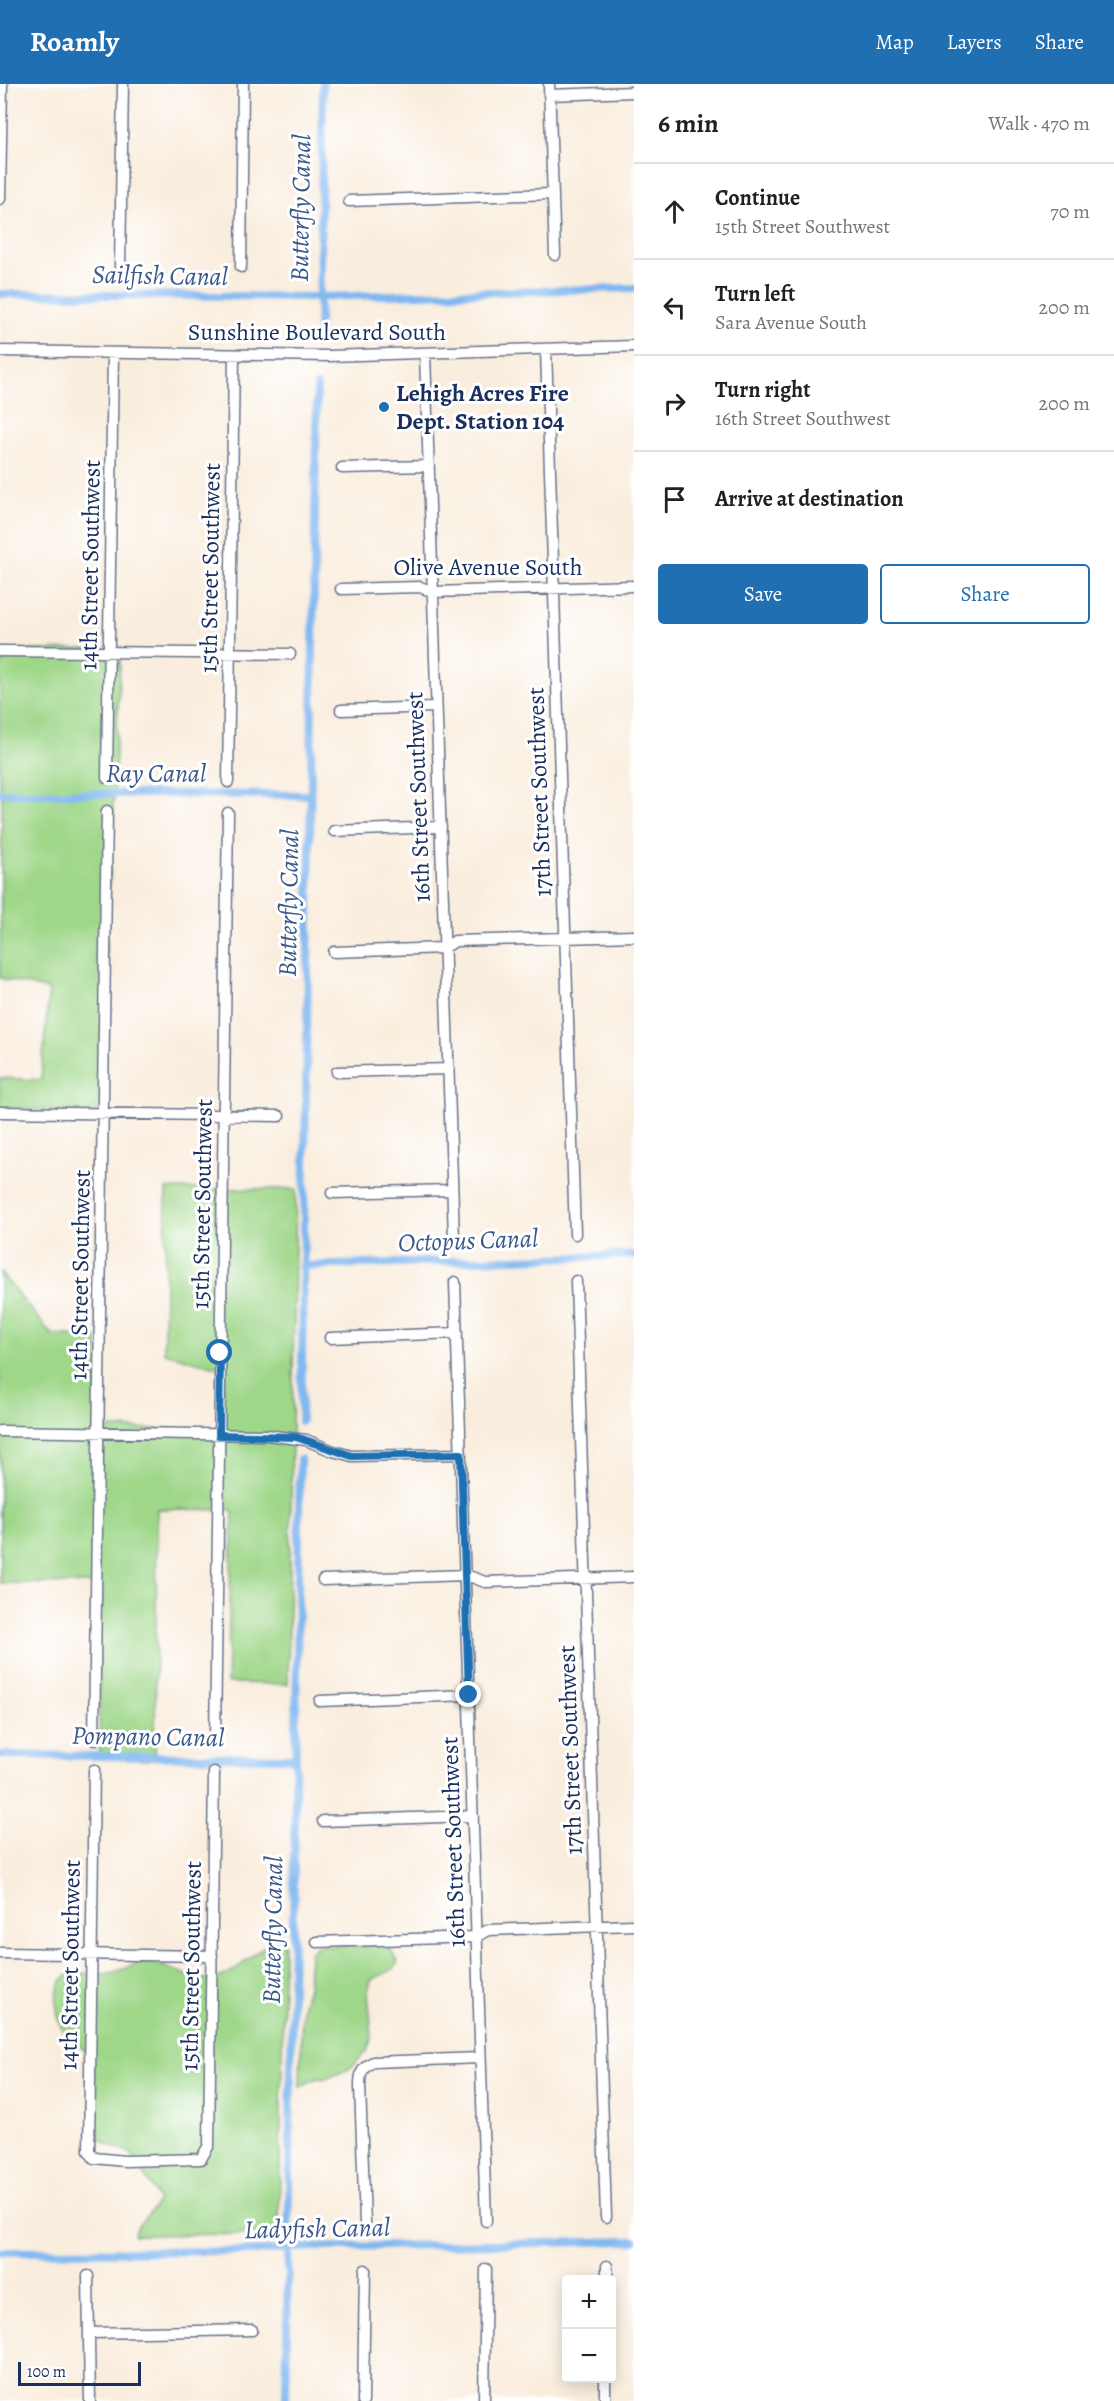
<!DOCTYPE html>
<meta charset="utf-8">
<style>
:root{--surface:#fff;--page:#f6f6f6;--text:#202124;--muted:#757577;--line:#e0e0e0;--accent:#1f6fb2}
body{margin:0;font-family:Alegreya,serif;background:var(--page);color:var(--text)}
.controls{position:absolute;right:18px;bottom:18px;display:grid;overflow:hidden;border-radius:6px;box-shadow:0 3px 15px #0003}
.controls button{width:54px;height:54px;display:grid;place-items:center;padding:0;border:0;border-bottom:2px solid var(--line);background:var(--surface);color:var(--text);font:30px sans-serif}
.scale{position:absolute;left:18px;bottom:15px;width:123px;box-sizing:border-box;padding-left:6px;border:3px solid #1b2f5e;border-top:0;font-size:16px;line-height:21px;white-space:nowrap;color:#1b2f5e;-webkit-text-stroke:4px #fff;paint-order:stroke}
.stop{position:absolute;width:18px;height:18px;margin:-14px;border:4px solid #1f6fb2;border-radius:50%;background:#fff}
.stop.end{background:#1f6fb2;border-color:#fff;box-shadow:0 2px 6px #0008}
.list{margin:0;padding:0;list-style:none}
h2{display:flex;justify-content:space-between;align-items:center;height:78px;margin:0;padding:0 24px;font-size:26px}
h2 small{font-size:20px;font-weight:400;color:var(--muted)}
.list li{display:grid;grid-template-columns:39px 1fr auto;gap:18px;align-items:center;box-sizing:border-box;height:96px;padding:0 24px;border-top:2px solid var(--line)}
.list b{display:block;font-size:22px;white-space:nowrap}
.list p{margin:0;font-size:20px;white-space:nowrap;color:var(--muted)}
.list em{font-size:20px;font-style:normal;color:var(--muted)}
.actions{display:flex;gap:12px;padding:18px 24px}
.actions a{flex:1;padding:14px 0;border:2px solid var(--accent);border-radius:6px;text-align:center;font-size:21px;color:var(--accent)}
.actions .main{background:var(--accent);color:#fff}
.icon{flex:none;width:33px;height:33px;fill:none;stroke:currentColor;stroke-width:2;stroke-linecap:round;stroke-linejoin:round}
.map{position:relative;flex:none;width:634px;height:2317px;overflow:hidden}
header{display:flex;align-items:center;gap:36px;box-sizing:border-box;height:84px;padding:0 30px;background:var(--accent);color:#fff}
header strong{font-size:28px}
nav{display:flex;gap:33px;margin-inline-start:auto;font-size:21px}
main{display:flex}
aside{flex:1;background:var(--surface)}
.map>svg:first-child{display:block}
.green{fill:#9fd789;stroke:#5d8374;stroke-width:1.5}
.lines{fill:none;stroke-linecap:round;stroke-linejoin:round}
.canal{stroke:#81b8f0;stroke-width:8}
.minor-casing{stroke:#69728a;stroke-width:13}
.minor{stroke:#fff;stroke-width:10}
.route{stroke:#1f6fb2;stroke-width:8}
.poi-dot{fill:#1f6fb2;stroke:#fff;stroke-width:2}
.labels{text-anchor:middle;stroke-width:6;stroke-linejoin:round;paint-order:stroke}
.street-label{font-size:24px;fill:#1b2f5e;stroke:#fff}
.poi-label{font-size:24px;font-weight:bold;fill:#1b2f5e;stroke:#fff;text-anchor:start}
.water-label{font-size:26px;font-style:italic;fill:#3a588a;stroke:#fff}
</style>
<header>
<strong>Roamly</strong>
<nav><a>Map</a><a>Layers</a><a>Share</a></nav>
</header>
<main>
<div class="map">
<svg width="634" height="2317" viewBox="0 0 634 2317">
<rect width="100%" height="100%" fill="#fff"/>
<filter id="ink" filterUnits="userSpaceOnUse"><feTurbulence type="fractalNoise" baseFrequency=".0167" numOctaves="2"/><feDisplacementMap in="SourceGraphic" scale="12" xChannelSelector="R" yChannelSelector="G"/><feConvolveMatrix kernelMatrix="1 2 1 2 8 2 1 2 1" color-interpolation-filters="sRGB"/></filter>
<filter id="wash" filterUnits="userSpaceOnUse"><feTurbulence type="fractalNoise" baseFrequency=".008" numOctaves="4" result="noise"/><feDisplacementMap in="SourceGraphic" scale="24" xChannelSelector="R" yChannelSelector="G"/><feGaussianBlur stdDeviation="1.35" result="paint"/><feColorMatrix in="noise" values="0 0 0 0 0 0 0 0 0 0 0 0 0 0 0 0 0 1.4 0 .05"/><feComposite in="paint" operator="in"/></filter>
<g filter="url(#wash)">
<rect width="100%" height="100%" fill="#f9eddd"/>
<!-- green -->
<path class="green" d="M121 564 98 1030 0 1023V994L41 996 49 906 0 894 2 711H0V567Z
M166 1105H296L288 1600 227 1599 233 1426 157 1425 155 1676 100 1675 97 1500 0 1499V1188L51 1250 97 1253 96 1344 221 1346 224 1285 164 1269Z
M274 1858H284L279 2146 277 2150 134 2151C139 2134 153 2131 158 2115 152 2106 137 2073 130 2069 119 2062 103 2064 96 2049 86 2026 96 1996 90 1976 84 1960 71 1959 63 1947 59 1942 58 1931 57 1925 55 1915 58 1897 67 1891 77 1885 92 1892 103 1890 120 1889 134 1877 151 1879 171 1882 193 1898 213 1895 238 1891 251 1867 274 1858Z
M380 1860 391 1866 398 1878 394 1885 371 1896 368 1909 372 1953 367 1967 349 1985 326 1995 317 1994 300 2003 302 1924 308 1903 310 1869 317 1862Z"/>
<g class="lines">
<!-- canal -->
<path class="canal" d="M0 210 319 213 634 204
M319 249 323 0
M0 709 311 711
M303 1182 634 1171
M301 1337 317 302
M0 1671 296 1674
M0 2168 267 2167 289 2164 634 2157
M286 2317 300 1375"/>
</g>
</g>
<g filter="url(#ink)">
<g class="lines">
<!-- minor casing -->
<g class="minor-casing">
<path id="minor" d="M549 0 555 171
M549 11 634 8
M0 115 2 0
M349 117 552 110
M120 183 123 0
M241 183 243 0
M546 265 575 1150
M0 267 329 272 634 262
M425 269 454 1155
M342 384 429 382
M341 505 420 503 433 508 634 502
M0 567 290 570
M341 626 436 623
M107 694 113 269
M228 698 234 271
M334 747 441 743
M334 868 444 864 455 857 634 852
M337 988 449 985
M0 1028 279 1032
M332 1109 452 1106
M576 1197 606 2133
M455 1198 486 2137
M330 1254 457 1249
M0 1347 267 1351 306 1356 333 1367 352 1372 461 1370
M323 1496 466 1491 485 1498 634 1493
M320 1617 469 1611
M94 1656 107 727
M215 1656 228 729
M94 1686 89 2067 94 2074 125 2077 201 2075 209 2061 214 1688
M323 1737 473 1732
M317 1858 476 1853 488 1846 634 1841
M0 1869 212 1872
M365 2139 360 2002C360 1990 361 1984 373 1978L480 1974
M88 2192 90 2317
M607 2196V2182
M90 2249 252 2246
M363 2317 365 2186
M484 2317 486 2185
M605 2317V2294"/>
</g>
<!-- minor -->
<use href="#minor" class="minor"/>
</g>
</g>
<g class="lines" filter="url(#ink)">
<!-- route -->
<path class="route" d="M220 1269 219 1351 296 1353 352 1372 461 1370 469 1611"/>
</g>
<!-- markers -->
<circle class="poi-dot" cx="384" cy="323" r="6"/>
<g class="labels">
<!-- street labels -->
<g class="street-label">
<text x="317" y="256">Sunshine Boulevard South</text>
<text transform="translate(90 481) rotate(-89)" y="8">14th Street Southwest</text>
<text x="488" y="491">Olive Avenue South</text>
<text transform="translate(210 484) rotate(-89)" y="8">15th Street Southwest</text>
<text transform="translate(539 708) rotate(-92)" y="8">17th Street Southwest</text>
<text transform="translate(418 713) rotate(-92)" y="8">16th Street Southwest</text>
<text transform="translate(202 1120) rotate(-89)" y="8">15th Street Southwest</text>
<text transform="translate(80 1191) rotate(-89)" y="8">14th Street Southwest</text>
<text transform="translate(570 1666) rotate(-92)" y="8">17th Street Southwest</text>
<text transform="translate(453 1758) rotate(-92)" y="8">16th Street Southwest</text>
<text transform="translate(70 1881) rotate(-89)" y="8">14th Street Southwest</text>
<text transform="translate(191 1882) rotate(-89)" y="8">15th Street Southwest</text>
</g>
<!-- poi labels -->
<g class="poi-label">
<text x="396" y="317">Lehigh Acres Fire<tspan x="396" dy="28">Dept. Station 104</tspan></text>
</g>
<!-- water labels -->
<g class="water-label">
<text transform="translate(300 124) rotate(-89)" y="9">Butterfly Canal</text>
<text transform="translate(160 191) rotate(1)" y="9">Sailfish Canal</text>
<text x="156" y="698">Ray Canal</text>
<text transform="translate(288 819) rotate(-89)" y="9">Butterfly Canal</text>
<text transform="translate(468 1156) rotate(-2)" y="9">Octopus Canal</text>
<text transform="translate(148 1652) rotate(1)" y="9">Pompano Canal</text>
<text transform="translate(272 1846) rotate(-89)" y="9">Butterfly Canal</text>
<text transform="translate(317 2144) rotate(-1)" y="9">Ladyfish Canal</text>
</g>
</g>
</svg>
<div class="controls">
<button>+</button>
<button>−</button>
</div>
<div class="scale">100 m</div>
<div class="stop" style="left:220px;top:1269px"></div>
<div class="stop end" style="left:469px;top:1611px"></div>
</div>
<aside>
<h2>6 min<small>Walk · 470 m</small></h2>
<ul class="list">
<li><svg class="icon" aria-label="ahead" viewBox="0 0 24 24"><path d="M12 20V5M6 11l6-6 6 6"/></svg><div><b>Continue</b><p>15th Street Southwest</p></div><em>70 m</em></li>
<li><svg class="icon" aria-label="left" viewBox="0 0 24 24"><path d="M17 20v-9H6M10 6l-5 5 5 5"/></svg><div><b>Turn left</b><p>Sara Avenue South</p></div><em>200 m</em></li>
<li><svg class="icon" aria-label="right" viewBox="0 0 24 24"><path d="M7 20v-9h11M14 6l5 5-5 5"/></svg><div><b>Turn right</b><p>16th Street Southwest</p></div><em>200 m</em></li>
<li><svg class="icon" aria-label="arrive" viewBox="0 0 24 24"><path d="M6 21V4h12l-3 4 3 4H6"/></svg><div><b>Arrive at destination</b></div></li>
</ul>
<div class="actions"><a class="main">Save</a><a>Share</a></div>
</aside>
</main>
